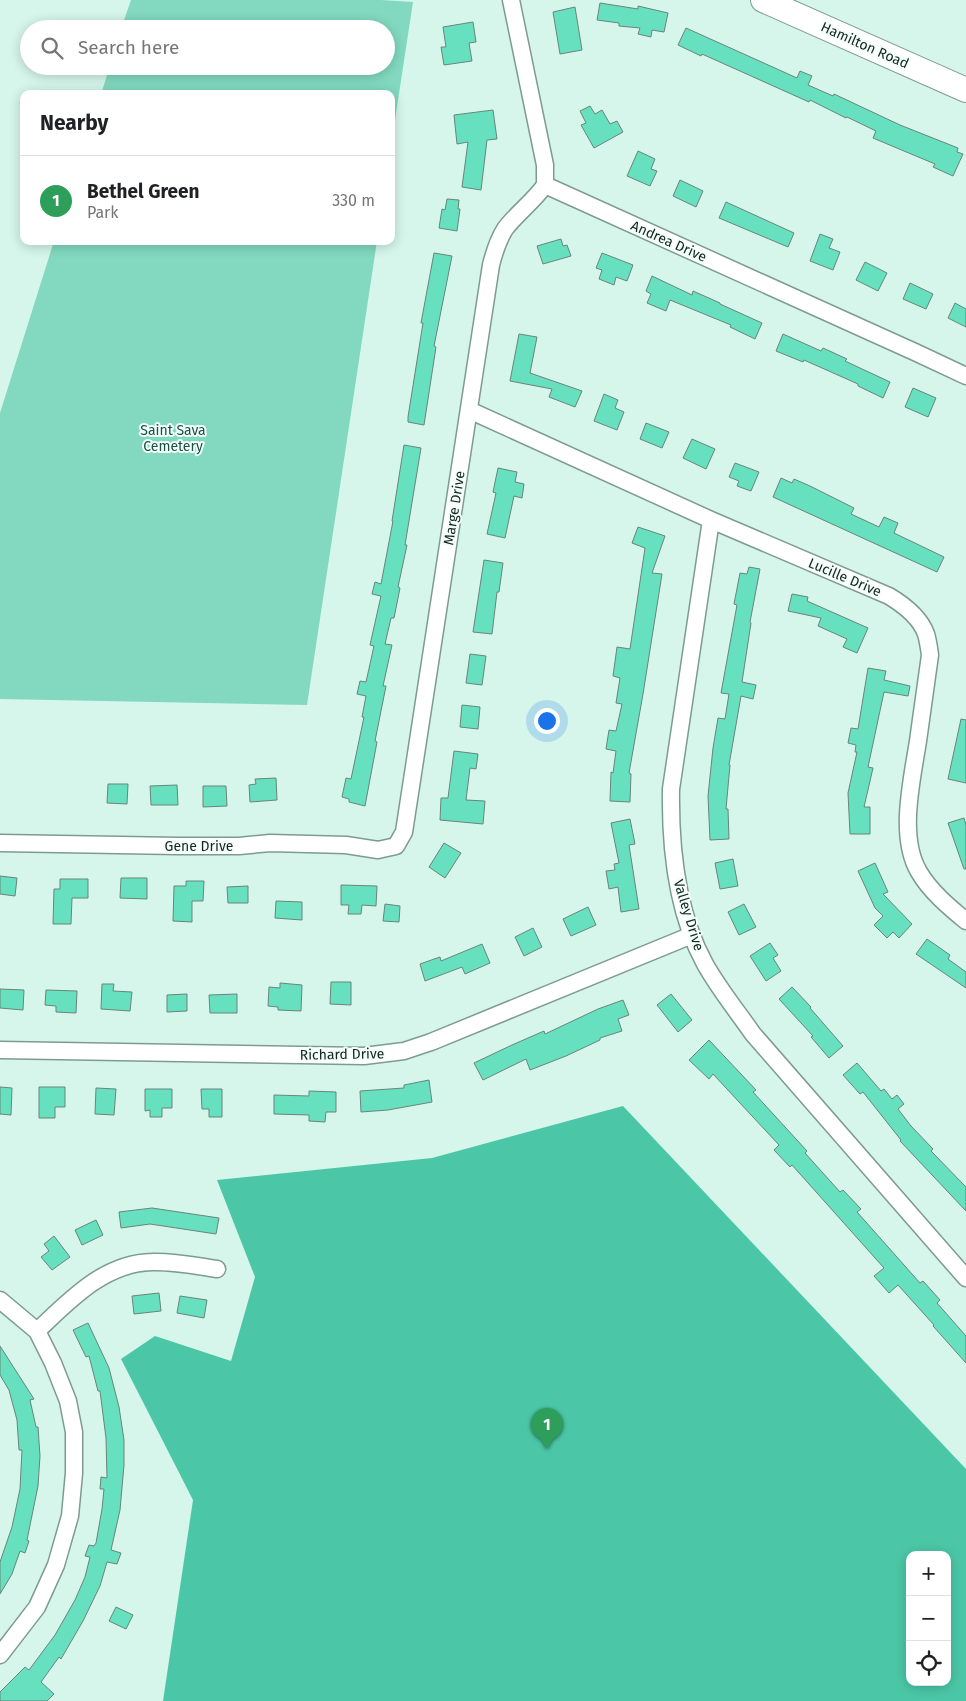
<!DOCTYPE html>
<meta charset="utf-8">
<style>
:root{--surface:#fff;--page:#f6f6f6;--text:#202124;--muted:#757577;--line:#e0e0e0;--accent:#0b8043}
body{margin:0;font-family:"Fira Sans",sans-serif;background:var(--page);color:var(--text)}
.controls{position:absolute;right:15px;bottom:15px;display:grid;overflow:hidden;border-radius:10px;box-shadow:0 2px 12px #0003}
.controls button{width:45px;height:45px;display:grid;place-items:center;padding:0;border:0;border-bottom:1px solid var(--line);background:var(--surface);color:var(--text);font:25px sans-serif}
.you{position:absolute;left:546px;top:720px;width:18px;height:18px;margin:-12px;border:4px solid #fff;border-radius:50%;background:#1a73e8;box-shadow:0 0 0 8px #1a73e833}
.badge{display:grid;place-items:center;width:32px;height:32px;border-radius:50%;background:var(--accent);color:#fff;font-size:16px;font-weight:700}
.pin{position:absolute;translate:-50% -41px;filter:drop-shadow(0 1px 2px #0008)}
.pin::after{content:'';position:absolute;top:26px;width:18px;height:15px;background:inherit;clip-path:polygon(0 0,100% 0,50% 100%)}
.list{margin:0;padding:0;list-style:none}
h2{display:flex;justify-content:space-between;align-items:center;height:65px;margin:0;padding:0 20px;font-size:21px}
h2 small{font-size:16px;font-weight:400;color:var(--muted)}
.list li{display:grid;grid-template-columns:32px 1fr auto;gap:15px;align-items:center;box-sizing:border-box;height:90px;padding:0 20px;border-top:1px solid var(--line)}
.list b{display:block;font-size:19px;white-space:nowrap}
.list p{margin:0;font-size:16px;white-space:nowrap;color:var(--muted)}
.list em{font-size:16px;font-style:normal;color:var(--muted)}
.icon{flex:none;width:28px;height:28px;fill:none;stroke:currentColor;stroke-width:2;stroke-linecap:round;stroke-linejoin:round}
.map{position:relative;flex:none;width:966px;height:1701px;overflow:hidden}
.search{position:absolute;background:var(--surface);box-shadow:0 2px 12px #0003;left:20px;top:20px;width:375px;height:55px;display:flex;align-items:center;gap:12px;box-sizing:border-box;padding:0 18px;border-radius:28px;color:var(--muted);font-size:19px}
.panel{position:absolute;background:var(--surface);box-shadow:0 2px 12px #0003;left:20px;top:90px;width:375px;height:155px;border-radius:10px}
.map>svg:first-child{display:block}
.green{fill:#82d9bf}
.forest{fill:#4bc7a7;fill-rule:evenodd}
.building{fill:#67e0bf;stroke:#68857b}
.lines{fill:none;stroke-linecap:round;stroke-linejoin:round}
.street-casing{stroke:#7e9b91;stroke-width:19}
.secondary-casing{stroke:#7e9b91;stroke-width:26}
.street{stroke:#fff;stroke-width:16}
.secondary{stroke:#fff;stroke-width:24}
.labels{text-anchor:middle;stroke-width:4;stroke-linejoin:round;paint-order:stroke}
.street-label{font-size:14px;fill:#182420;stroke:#f1fef9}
.park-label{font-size:14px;fill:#1c5042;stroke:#f1fef9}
</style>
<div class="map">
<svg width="966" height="1701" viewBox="0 0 966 1701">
<rect width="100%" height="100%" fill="#d6f6eb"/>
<!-- green -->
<path class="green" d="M131 0H381L413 2 391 146V94H101L110 66H386V29H121Z
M54 241H377L307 705 0 699V413Z"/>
<!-- forest -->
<path class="forest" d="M623 1106 966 1469V1701H163L193 1500 121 1359 155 1336 231 1361 255 1277 217 1180 432 1158ZM910 1555H947V1682H910Z"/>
<!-- building -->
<path class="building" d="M600 3 638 9V6L668 13 664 32 652 30 651 37 638 34 640 28 619 26V23L597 20Z
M575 7 582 50 560 54 553 12Z
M473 22 476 42 469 43 472 61 444 65 441 47H446L443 27Z
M686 28 797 78 800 71 812 76 808 85 833 96 834 94 900 125 958 148 957 152 963 154 953 176 933 167 935 164 873 138 876 131 847 117 846 118 810 100 809 102 702 54 701 56 678 45Z
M590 106 595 114 602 110 610 124 617 121 623 132 594 148 581 125 586 123 580 111Z
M493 110 497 139 487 140 481 190 462 187 468 142 457 144 454 115Z
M638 151 655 159 651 169 657 171 650 186 627 176Z
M680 180 703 191 696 207 673 196Z
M447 199 459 200 458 209H460L457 231 439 228 442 209 445 210Z
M726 202 794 233 788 247 719 218Z
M820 234 833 239 829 248 840 252 833 270 810 261Z
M561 239 563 246 567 245 571 256 543 264 537 246Z
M434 253 452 256 434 346 436 347 424 425 408 422V417L423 323H421Z
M602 253 633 265 627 281 616 277 614 285 599 279 602 270 596 268Z
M865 262 887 273 878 291 856 280Z
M652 276 692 295 693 291 720 303V304L762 323 755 339 730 327 731 325 670 300 666 311 647 303 651 294 646 291Z
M910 283 933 294 926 309 903 299Z
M955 303 966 309V327L948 318Z
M519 334 537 337 530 373 582 391 575 407 549 397 552 389 510 381Z
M783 334 821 351 823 348 847 359 845 361 890 382 883 398 858 386V384L804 360 803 362 776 351Z
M913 388 936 398 928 417 905 407Z
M604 394 618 400 615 408 624 412 617 430 594 421Z
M646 423 669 432 662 448 640 439Z
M692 439 715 449 706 469 683 458Z
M404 445 421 448 405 545H407L398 587 400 588 394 618H391L385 644 392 645 383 686H386L375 741 377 742 365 806 349 802V799L342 797 346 778 351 779 364 717H362L366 696 357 694 360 681 366 682 374 646 370 645 381 596 372 594 375 582 381 584 393 521H392Z
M735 463 759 472 751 491 737 486 739 481 729 477Z
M498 468 517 472 515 482 524 484 522 498 514 496 505 538 487 534 496 493 493 492Z
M781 478 792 483 794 479 810 486 854 508 851 514 879 527 884 517 898 523 894 533 944 557 937 572 773 497Z
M638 527 665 536 652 573 662 574 643 694 629 773 631 774 630 802 610 801 611 772 613 773 616 751 606 749 609 730 616 731 622 704 616 703 620 678 613 676 617 647 630 649 645 548 632 543Z
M484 560 503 563 499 592H497L492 634 473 632Z
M749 567 760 569 750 622 751 623 742 682 756 685 753 699 741 696 729 765H730L726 809H728L729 839 710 840 708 796 713 748 718 718 725 719 729 694 721 693 737 605 734 604 740 573 747 574Z
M792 594 808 597 807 601 868 628 857 653 843 647 847 639 818 626 821 618 788 611Z
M470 654 486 656 482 685 466 683Z
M868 668 886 671 884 680 910 686 908 696 884 692 868 767 873 768 864 807H870V834H850L848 793 857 752H855L856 745 848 743 851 728 858 729Z
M462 705 480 707 478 729 460 727Z
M961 719 966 720V783L948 779Z
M454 751 478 754 476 769 470 768 466 800 485 801 483 824 440 820 441 798H448Z
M276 778 277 800 250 802 249 785 256 784 255 779Z
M108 784H128L127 804 107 803Z
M177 785 178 805H151L150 786Z
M203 786H226L227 806 203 807Z
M964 818 966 825V869H964L948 823Z
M630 819 635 844 629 845 639 909 621 912 618 887 609 889 606 871 615 870 614 864 619 863 611 823Z
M444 843 461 853 445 878 429 867Z
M733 859 738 886 720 889 715 863Z
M875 863 888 892 883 894 912 924 899 938 893 932 887 938 874 925 883 916 875 908 858 871Z
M0 876 17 878 15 896 0 894Z
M121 878H147V899L120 898Z
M60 879H88V898H72L71 924H53L54 889H60Z
M186 881H204L203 901H192V922L173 921 174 886H186Z
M341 885 377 886 376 906 362 905 361 914H348L349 905H341Z
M248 886V903H228L227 887Z
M276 901 302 902V920L275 918Z
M385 904 400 906 399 922 383 921Z
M744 904 756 927 739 935 728 912Z
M588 907 596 925 571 936 563 919Z
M533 928 542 947 524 956 515 937Z
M927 939 950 955 948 959 966 972V988L916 954Z
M770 943 778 955 773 958 781 971 766 981 750 956Z
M482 944 490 963 465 974 462 967 425 981 420 964 440 957 441 961Z
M331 982H351V1005L330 1004Z
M280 983 302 985 301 1011 278 1010V1007L268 1006 269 987 280 988Z
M102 984H114L113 991 132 992 130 1011 101 1009Z
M792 987 811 1007 810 1008 843 1046 829 1058 811 1037 813 1036 779 999Z
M0 989 24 990 23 1010 0 1008Z
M46 990 77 991 76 1013 56 1012V1006L45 1005Z
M187 994V1011L167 1012V995Z
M237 994V1013H210L209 995Z
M671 994 692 1020 678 1032 657 1005Z
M623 1000 629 1015 618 1019 622 1031 600 1038V1040L566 1056 530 1070 526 1059 483 1080 474 1063 512 1045 544 1031 545 1034 598 1009Z
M709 1040 756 1090 753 1092 807 1151 805 1153 840 1192 843 1190 861 1209 857 1212 920 1283 923 1281 940 1300 937 1303 966 1336V1363L933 1326 934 1325 898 1285 889 1293 874 1276 884 1268 792 1165 790 1167 774 1150 779 1145 713 1074 709 1079 689 1060Z
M857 1063 881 1091 884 1089 892 1099 897 1095 904 1104 898 1109 911 1126 933 1149 931 1151 966 1187V1211L900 1141 901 1140 863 1092 860 1094 843 1075Z
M429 1080 432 1102 388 1110 361 1112 360 1091 404 1088V1085Z
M0 1087 12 1088 11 1115 0 1114Z
M39 1087H65V1107H55V1118H39Z
M96 1088 116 1089 114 1115 95 1114Z
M145 1089H172V1108H162V1117H150V1110L145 1111Z
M201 1089H222V1117H209V1109H202Z
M309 1091 336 1092V1112H326L325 1122 309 1121V1115L274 1114V1095L309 1096Z
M152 1208 219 1218 216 1234 150 1224 121 1228 119 1212Z
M96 1220 103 1235 82 1245 75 1230Z
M54 1236 70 1257 52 1270 41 1257 49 1251 44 1244Z
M159 1293 161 1311 134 1314 132 1296Z
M180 1296 207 1300 204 1318 177 1313Z
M88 1323 109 1368 119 1407 124 1440V1465L120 1510 111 1550 121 1553 117 1564 107 1562 100 1586 83 1621 61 1659 59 1657 41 1682 54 1694 47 1701H0V1692L25 1667 29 1670 55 1635 75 1600 85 1577 90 1557 85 1556 89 1545 94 1546 96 1543 102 1509 104 1489H100L101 1477 107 1478 106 1438 100 1391H98L89 1356 86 1357 73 1330Z
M0 1346 34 1399 30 1400 36 1427H38L40 1456 38 1486 27 1540 29 1541 25 1553 20 1551 12 1574 0 1594V1562L12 1527 20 1489 22 1450H19L17 1420 9 1390 0 1375Z
M116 1607 133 1615 126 1629 109 1621Z"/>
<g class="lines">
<!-- street casing -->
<g class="street-casing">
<path id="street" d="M511 0 545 165V185L917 353 966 376
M469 410 711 520 889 596C904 605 920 617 926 634 928 640 929 648 930 655 926 683 922 712 918 741 912 780 898 837 919 872 930 891 949 907 966 921
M711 520 671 789C670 847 677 913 705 964 719 989 737 1011 753 1034L966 1278
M0 843 178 846H239L270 843 346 845 378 850 396 846 404 832 491 265C494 253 498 240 505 229 516 214 533 202 545 185
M0 1050 364 1056 404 1051 431 1042 692 935
M0 1300 37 1331 53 1363 68 1401 74 1432V1473L70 1516 56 1565 37 1607 0 1655
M37 1331C70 1300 104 1263 152 1262 174 1261 196 1266 217 1269"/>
</g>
<!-- secondary casing -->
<g class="secondary-casing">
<path id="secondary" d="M763 0 966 90"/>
</g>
<!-- street -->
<use href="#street" class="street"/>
<!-- secondary -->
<use href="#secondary" class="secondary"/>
</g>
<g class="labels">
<!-- street labels -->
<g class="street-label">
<text transform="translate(865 45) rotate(24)" y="5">Hamilton Road</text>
<text transform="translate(669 241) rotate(24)" y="5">Andrea Drive</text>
<text transform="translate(454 508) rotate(-81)" y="5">Marge Drive</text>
<text transform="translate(845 577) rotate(23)" y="5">Lucille Drive</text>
<text x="199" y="851">Gene Drive</text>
<text transform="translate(689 915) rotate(73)" y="5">Valley Drive</text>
<text transform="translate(342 1054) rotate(-1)" y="5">Richard Drive</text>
</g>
<!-- park labels -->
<g class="park-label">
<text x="173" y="435">Saint Sava<tspan x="173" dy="16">Cemetery</tspan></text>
</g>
</g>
</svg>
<div class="controls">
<button>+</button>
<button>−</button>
<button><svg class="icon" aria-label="locate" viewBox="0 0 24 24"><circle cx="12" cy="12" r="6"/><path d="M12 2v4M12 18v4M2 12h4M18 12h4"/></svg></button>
</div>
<div class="you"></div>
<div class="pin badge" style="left:547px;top:1449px;background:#2e9e5b">1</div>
<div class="search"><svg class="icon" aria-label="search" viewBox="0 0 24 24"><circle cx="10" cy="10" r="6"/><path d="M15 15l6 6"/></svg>Search here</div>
<section class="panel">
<h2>Nearby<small></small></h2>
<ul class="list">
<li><span class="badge" style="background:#2e9e5b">1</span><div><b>Bethel Green</b><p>Park</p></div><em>330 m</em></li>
</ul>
</section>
</div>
